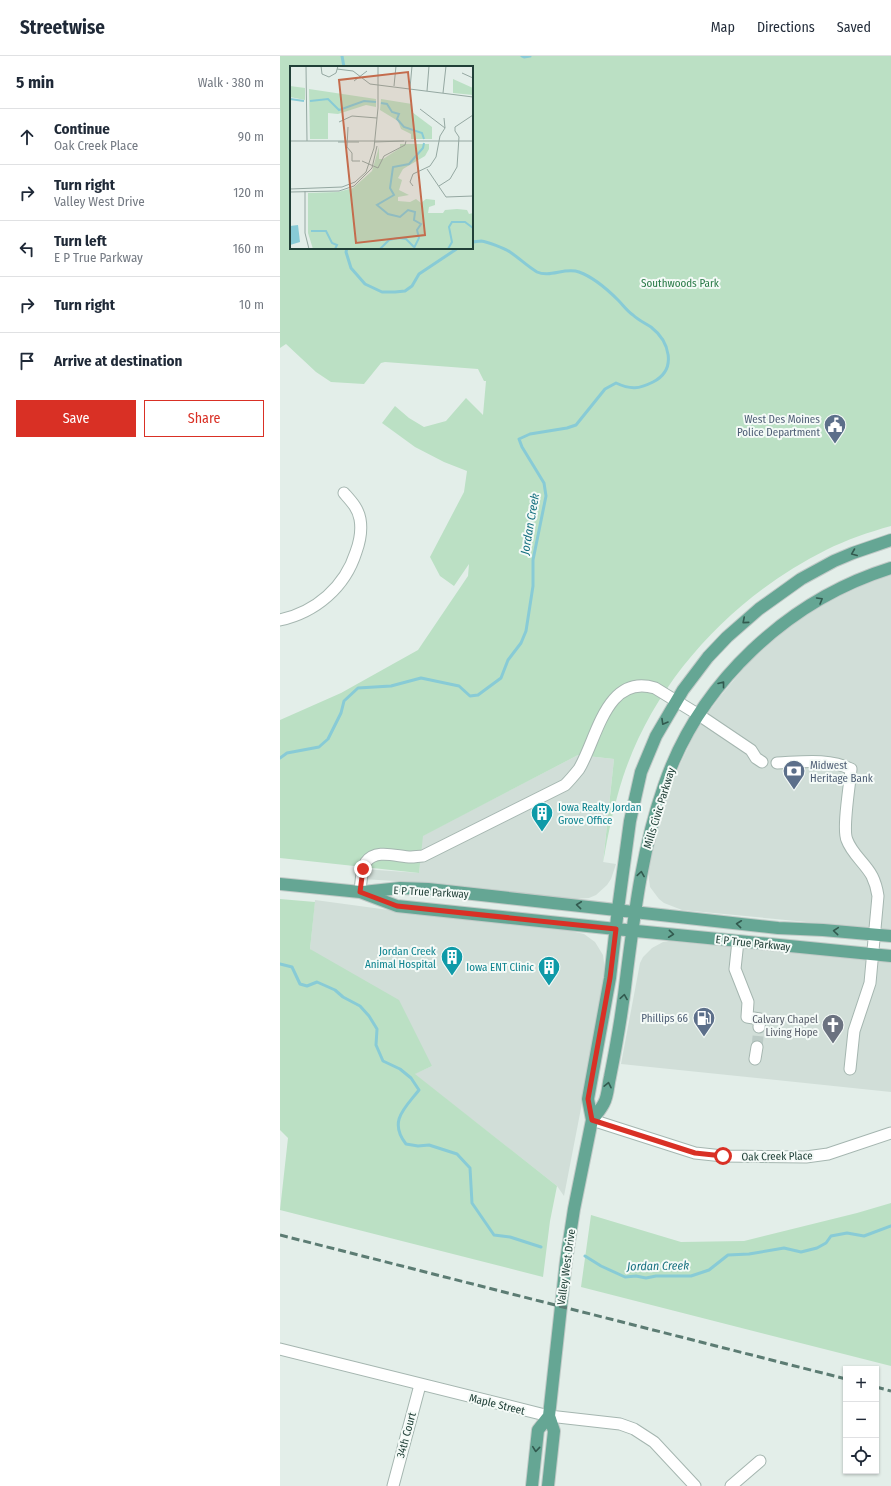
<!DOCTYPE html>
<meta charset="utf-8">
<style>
:root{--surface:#fff;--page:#f2f2f3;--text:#1f2937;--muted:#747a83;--line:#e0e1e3;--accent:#d93025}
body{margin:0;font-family:"Fira Sans Condensed",sans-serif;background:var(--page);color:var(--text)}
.controls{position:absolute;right:12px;bottom:12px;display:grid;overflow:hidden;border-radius:0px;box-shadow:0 1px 3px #0004}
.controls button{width:36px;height:36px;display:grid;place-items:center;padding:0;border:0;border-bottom:1px solid var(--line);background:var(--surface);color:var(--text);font:20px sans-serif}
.stop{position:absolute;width:12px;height:12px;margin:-9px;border:3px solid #d93025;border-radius:50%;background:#fff}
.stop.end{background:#d93025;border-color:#fff;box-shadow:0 1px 4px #0008}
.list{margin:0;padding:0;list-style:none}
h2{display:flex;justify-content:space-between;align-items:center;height:52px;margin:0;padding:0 16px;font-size:17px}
h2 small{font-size:13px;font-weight:400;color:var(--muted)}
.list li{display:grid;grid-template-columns:26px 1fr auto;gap:12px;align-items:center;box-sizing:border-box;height:56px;padding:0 16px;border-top:1px solid var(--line)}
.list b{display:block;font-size:15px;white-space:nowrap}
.list p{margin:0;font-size:13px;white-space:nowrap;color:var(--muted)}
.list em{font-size:13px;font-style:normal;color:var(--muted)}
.actions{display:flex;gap:8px;padding:12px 16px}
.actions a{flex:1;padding:9px 0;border:1px solid var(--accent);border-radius:0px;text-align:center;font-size:14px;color:var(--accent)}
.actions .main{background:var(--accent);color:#fff}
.icon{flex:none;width:22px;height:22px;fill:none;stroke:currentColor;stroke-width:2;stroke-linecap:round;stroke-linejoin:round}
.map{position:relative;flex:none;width:611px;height:1430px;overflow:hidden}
header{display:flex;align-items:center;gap:24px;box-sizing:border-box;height:56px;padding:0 20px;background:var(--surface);border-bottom:1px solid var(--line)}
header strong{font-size:19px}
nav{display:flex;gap:22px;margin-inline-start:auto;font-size:14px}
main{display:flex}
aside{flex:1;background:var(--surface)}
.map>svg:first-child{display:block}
.built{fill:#d1ded8}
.green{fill:#bbe0c4;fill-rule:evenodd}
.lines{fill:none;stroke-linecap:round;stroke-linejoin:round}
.stream{stroke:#88cbd6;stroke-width:3}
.minor-tunnel{stroke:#bccbc6;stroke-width:11;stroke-dasharray:11 5.5;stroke-linecap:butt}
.minor-casing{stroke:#a5b6b0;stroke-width:13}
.major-casing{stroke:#c1cac7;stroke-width:14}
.minor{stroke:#fff;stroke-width:11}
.major{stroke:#65a694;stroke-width:12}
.rail{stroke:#5c7c73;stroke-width:3;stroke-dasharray:8 4;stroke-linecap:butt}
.oneway{stroke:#325a4f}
.route{stroke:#d93025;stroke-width:5}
.labels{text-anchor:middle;stroke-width:4;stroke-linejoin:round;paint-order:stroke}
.park-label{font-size:11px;fill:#297a47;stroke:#f4faf7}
.service-label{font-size:11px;fill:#4e5e75;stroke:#f4faf7;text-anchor:end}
.culture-label{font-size:11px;fill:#0d838f;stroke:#f4faf7;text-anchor:end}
.street-label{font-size:11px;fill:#214038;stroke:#f4faf7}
.worship-label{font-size:11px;fill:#5b616d;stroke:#f4faf7;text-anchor:end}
.water-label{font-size:12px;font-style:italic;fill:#177181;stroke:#f4faf7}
.inset-river{fill:none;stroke:#88cbd6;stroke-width:2}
.inset-road{fill:none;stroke:#95a8a2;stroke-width:1}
.view{fill:#c46c4d;fill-opacity:0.15;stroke:#c46c4d;stroke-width:2}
.inset-edge{fill:none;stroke:#214038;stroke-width:2}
</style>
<header>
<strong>Streetwise</strong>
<nav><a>Map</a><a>Directions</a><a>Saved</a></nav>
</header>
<main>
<aside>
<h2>5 min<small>Walk · 380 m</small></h2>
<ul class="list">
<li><svg class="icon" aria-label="ahead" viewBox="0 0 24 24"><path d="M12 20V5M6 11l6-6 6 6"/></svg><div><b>Continue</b><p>Oak Creek Place</p></div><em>90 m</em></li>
<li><svg class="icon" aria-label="right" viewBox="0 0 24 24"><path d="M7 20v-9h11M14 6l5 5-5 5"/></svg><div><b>Turn right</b><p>Valley West Drive</p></div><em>120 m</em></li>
<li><svg class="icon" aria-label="left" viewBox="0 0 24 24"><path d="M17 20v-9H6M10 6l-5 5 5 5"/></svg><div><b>Turn left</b><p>E P True Parkway</p></div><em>160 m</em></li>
<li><svg class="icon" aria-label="right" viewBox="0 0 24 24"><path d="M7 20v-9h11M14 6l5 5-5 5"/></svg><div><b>Turn right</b></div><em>10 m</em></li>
<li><svg class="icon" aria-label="arrive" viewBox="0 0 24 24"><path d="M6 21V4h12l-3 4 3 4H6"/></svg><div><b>Arrive at destination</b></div></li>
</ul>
<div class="actions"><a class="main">Save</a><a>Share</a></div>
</aside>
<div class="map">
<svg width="611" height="1430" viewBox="0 0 611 1430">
<rect width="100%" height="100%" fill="#e3eee9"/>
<!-- built -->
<path class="built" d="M611 518V874L402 854 384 847 379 843 370 831 368 816 370 802 388 739 395 719 414 679 426 660 439 642 468 607 501 577 519 564 556 541 576 532Z
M298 699 334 703 323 806 336 808 331 823 327 829 316 839 309 842 294 843 149 827 82 823 83 813 139 817 142 780Z
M35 844 131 857 291 875 304 878 315 886 323 899 325 914 309 1011 284 1140 277 1130 134 1018 152 1010 30 893Z
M389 885 611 906V1036L341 1008 360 907 363 901 372 892 383 886Z"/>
<!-- green -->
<path class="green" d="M0 0H611V470C589 476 566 484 546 494 454 540 376 622 343 721 334 749 328 778 323 807L334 703 298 699 143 780 139 817 0 802V664L61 637 138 594 188 520 189 508 174 530 160 520 150 501 184 436 187 415 164 406 135 391 102 367 115 350 129 362 144 371 166 365 186 342 203 359 206 325H204L198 313 105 306 101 307 84 328 51 326 36 316 6 288 0 292ZM11 11H192V192H11Z
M0 843 35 846 30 893 119 944 152 1010 135 1018 277 1130 270 1165 263 1221 0 1154 8 1082 0 1074Z
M611 1147V1310L301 1231 311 1159 401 1186 464 1185 577 1157Z"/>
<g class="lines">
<!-- stream -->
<path class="stream" d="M62 0 64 11
M242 0 244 1 250 0
M67 192 66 196 71 212 85 228 102 236H115L125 235 132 230 139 218 178 192
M0 702 7 697 39 691 48 683 61 657 64 645 78 632 111 630 141 622 179 630 190 640 198 639 221 622 228 604 241 587 246 575 253 530V504L266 440 264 427 242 391 239 383 250 378 287 372 296 369 325 333 336 327C351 334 359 333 373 326 398 313 389 285 371 271 365 267 358 264 353 259 347 255 343 249 338 244 327 233 313 221 299 216 285 211 270 222 257 216 247 210 239 202 230 196 224 192 208 186 201 185 198 185 195 186 192 186
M0 908 12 911 20 928 27 930 37 926 55 934 63 941 80 950 89 960 97 973 96 989 103 1005 120 1013 131 1022 139 1034C125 1052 108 1065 126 1088L138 1090 149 1089 177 1098 190 1112 192 1147 214 1179 230 1181 261 1191
M305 1200 321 1210 345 1221 356 1220 366 1222 376 1220H411L429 1214 448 1199 469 1198 504 1192 521 1196 537 1192 546 1187 551 1180 567 1177 584 1180 611 1170"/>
<!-- minor-tunnel -->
<path class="minor-tunnel" d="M477 991 479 971"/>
<!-- minor casing -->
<g class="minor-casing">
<path id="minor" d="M0 564C36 556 65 531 76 496 80 485 82 474 80 463 78 452 71 445 64 437
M497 707C522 706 548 702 571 713 570 728 562 773 567 784 572 798 585 807 592 820 595 826 597 833 598 840L590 927 574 975 570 1013
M80 836C81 827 81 814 86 806 96 792 118 801 131 801 135 801 139 800 143 800L285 729C290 724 295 718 299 713 317 683 326 617 375 632L419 659 471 694 476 702 482 706
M458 885 455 913 468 946 467 961 480 963 479 971
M475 1003 477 991
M312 1064 415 1097 443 1100 526 1101 548 1098 611 1077
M0 1293 269 1360 340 1368 354 1373 374 1386 415 1430
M113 1430 140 1329
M451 1430 480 1405"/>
</g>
<!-- major casing -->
<g class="major-casing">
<path id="major" d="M0 828 80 836 117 850 336 873 611 900
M83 836 120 832 148 833 498 872 543 874 611 880
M312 1064C316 1059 321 1053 324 1047 328 1040 328 1029 330 1021 337 986 343 951 347 915 355 853 363 790 384 730 419 627 508 544 611 512
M252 1430 258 1374 269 1360
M268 1430 274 1375 269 1360 286 1205 294 1153 312 1064 308 1043 330 922 338 853 350 765 361 716 376 680 403 634 428 601 447 581 479 553 521 523 554 505 573 497 611 484"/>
</g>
<!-- minor -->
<use href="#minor" class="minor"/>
<!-- major -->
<use href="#major" class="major"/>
<!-- rail -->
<path class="rail" d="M0 1179 566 1323
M596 1331 611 1335"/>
</g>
<!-- one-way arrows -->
<defs><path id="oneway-chevron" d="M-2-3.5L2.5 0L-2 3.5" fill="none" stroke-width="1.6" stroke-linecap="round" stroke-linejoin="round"/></defs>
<g class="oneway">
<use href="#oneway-chevron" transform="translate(574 497) rotate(158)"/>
<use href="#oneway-chevron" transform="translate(540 544) rotate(-30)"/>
<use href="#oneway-chevron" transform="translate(465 565) rotate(139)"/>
<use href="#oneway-chevron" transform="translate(442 628) rotate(-52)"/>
<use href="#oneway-chevron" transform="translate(384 666) rotate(120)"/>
<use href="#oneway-chevron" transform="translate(361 818) rotate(-81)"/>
<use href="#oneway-chevron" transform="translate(299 849) rotate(-174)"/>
<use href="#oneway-chevron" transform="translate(459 868) rotate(-174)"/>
<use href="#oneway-chevron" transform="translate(556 875) rotate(-175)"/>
<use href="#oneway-chevron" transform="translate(391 878) rotate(6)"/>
<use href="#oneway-chevron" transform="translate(344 941) rotate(-81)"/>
<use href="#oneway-chevron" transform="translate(328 1029) rotate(-78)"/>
<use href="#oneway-chevron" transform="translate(256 1393) rotate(96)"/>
</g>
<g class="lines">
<!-- route -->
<path class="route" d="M83 813 80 836 117 850 336 873 330 922 308 1043 312 1064 415 1097 443 1100"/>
</g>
<!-- icons -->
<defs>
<g id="civic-pin" transform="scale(1.15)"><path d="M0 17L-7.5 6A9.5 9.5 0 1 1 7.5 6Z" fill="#5c6f8a" stroke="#f4faf7"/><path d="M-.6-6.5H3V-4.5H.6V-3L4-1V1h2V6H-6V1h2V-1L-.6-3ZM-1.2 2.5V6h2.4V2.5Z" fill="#fff"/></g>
<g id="bank-pin" transform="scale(1.15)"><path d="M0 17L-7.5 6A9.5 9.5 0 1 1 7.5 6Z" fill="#5c6f8a" stroke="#f4faf7"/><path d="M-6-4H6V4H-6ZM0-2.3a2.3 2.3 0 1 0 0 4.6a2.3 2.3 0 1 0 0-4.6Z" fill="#fff"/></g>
<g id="building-pin" transform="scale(1.15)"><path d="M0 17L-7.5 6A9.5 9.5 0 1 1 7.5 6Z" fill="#0f9aa8" stroke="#f4faf7"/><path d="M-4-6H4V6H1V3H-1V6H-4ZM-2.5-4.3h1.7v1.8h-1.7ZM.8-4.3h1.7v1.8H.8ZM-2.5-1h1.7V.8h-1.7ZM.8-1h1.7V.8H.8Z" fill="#fff"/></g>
<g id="fuel-pin" transform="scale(1.15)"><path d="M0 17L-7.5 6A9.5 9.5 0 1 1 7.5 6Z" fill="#5c6f8a" stroke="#f4faf7"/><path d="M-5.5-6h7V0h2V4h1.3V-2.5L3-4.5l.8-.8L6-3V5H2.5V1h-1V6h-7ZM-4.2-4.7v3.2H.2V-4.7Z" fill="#fff"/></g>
<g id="church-pin" transform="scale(1.15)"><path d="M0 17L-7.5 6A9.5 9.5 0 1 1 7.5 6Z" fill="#6b7280" stroke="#f4faf7"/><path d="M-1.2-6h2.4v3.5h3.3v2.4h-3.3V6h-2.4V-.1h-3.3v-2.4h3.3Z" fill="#fff"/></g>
</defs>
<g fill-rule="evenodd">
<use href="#civic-pin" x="555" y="369"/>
<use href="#bank-pin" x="514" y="715"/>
<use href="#building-pin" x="262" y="757"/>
<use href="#building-pin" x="172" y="901"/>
<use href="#building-pin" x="269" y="911"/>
<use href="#fuel-pin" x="424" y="962"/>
<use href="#church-pin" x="553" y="969"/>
</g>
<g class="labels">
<!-- park labels -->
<g class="park-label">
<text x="400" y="231">Southwoods Park</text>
</g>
<!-- service labels -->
<g class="service-label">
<text x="540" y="367">West Des Moines<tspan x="540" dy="13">Police Department</tspan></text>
<text x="530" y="713" text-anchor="start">Midwest<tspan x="530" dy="13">Heritage Bank</tspan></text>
<text x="408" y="966">Phillips 66</text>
</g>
<!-- culture labels -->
<g class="culture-label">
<text x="278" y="755" text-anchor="start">Iowa Realty Jordan<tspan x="278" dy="13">Grove Office</tspan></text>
<text x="156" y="899">Jordan Creek<tspan x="156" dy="13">Animal Hospital</tspan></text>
<text x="254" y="915">Iowa ENT Clinic</text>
</g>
<!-- street labels -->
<g class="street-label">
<text transform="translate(379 752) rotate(-73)" y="4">Mills Civic Parkway</text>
<text transform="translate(151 836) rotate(3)" y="4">E P True Parkway</text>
<text transform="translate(473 887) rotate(6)" y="4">E P True Parkway</text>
<text transform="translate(497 1100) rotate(-1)" y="4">Oak Creek Place</text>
<text transform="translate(286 1211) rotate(-82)" y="4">Valley West Drive</text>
<text transform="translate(217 1348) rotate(14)" y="4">Maple Street</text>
<text transform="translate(126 1379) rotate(-75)" y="4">34th Court</text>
</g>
<!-- worship labels -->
<g class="worship-label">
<text x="538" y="967">Calvary Chapel<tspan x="538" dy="13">Living Hope</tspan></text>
</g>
<!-- water labels -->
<g class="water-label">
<text transform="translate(250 468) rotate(-80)" y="4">Jordan Creek</text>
<text transform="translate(378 1210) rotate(-1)" y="4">Jordan Creek</text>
</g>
</g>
<!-- overview -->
<g transform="translate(10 10)">
<rect width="183" height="183" fill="#e3eee9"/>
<path d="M163 13 183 22V29L163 27ZM0 20 15 22V34L0 31ZM19 23 86 33V41L76 39 48 48 38 47V73H20ZM91 33 122 38V46L142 61V73H121V68L111 63 108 55 90 44ZM110 78H139V83L135 90 113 103 108 112 112 114 109 124 119 129 108 131V135L120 136 126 133 131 137 136 133 145 134V139L139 141 138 147H153L155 144 167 143 177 144 179 148 183 147V183H23L18 167V127L48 126 63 122 82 105 89 81V93H93L110 82Z" fill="#bbe0c4"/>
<path d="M8 159 10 176 0 179V160Z" fill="#88cbd6"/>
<path class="inset-river" d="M0 33 14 35M20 35 38 33 49 44 74 35 86 36M91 37 97 38 102 46 109 48 107 53 114 61 132 67 134 73M21 165H36L42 177 47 179 45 183M124 182 129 172 127 164 131 158 124 154 125 146 118 144 110 151 98 148 87 139 104 129 100 122 103 101 119 98 133 82 134 77M90 183 99 174 108 172 116 173 124 181M158 183 162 176 159 161 162 156H175L183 162"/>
<path class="inset-road" d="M16 0 17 75M31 0 32 8 39 11 46 7 48 0M47 3 63 5 80 18 183 31M172 7 183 12M64 15 77 5M104 20 106 0M120 22 122 0M137 25 139 0M153 27 156 0M130 43 155 62M49 56 62 50 87 52M58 61 57 81 62 87V95H70M0 75H183M48 76H69M84 76 114 75M72 95 88 102 94 90 115 79 116 75M137 103 156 131 183 130M123 120 120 116 123 108 140 100 146 91 150 70 155 62 154 52M149 120 160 113 167 101 169 71 165 65V61L183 49M0 123 52 121 65 116 76 106 84 82 88 42V0M15 125V167L19 183M0 126 49 125 64 120 82 102 87 80"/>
<path class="view" d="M118 6 135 169 66 177 49 14Z"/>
<rect width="183" height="183" class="inset-edge"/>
</g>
</svg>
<div class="controls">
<button>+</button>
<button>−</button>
<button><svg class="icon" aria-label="locate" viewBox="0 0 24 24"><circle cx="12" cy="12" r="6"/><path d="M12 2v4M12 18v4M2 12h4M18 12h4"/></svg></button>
</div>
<div class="stop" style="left:443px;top:1100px"></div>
<div class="stop end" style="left:83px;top:813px"></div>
</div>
</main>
